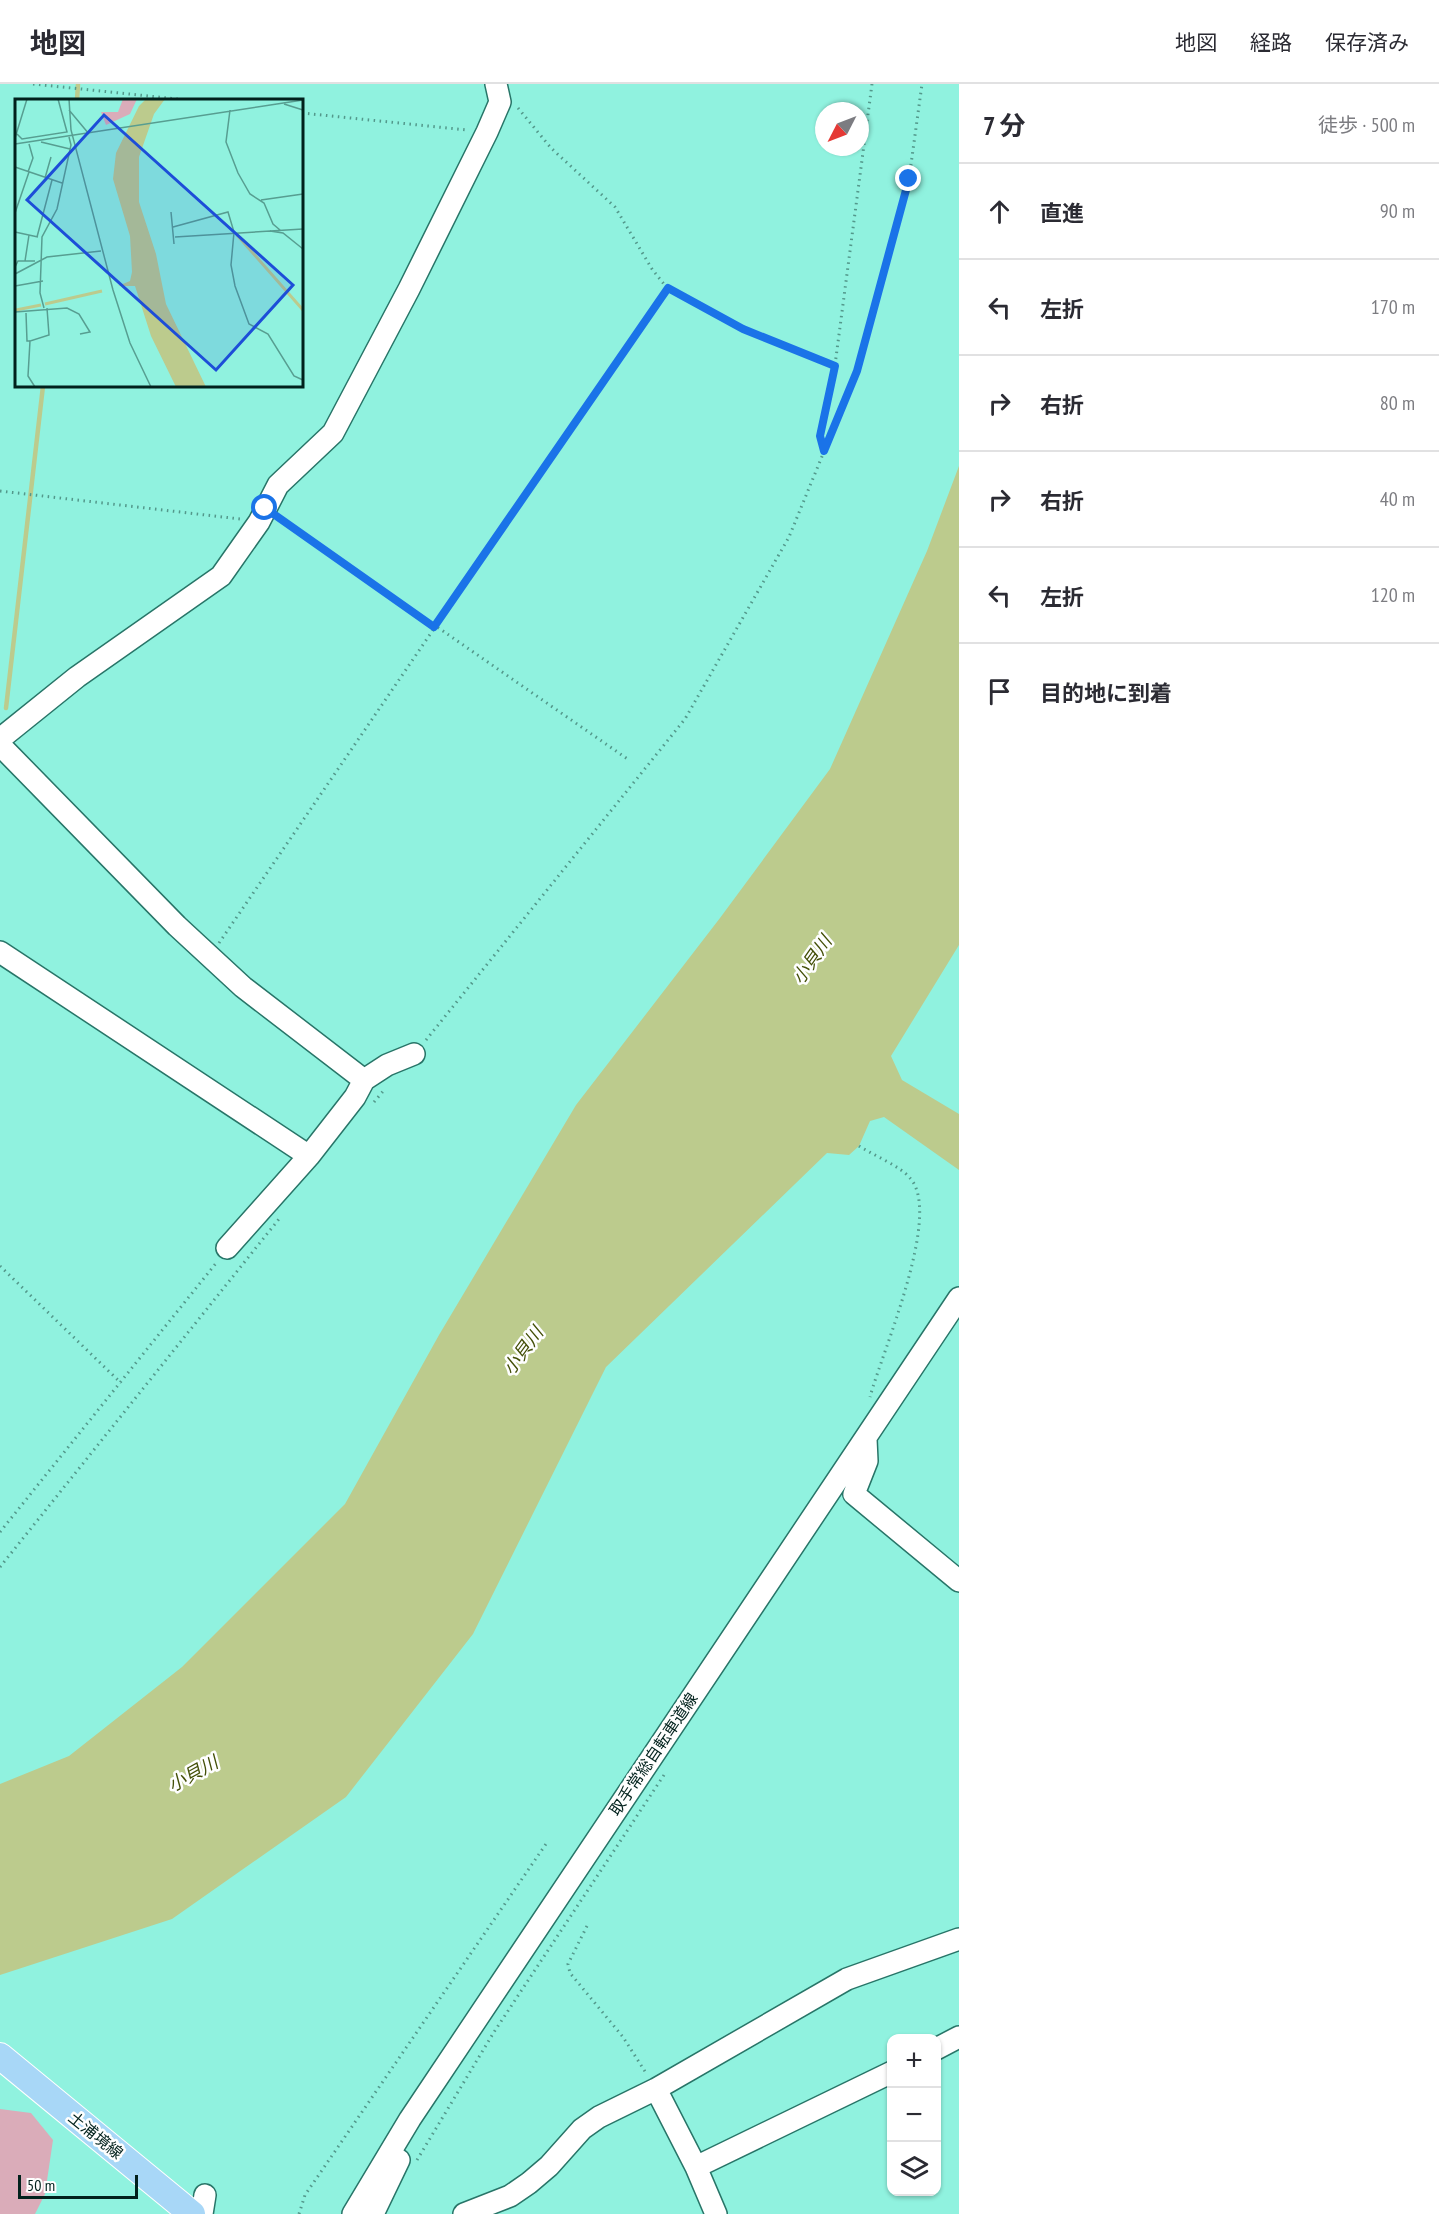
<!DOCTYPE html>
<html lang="ja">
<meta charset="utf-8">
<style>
:root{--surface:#fff;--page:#f7f7f7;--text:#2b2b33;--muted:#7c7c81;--line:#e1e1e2}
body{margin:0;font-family:"PT Sans Narrow","Noto Sans JP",sans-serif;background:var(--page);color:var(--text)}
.controls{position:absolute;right:18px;bottom:18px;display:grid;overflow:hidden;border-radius:12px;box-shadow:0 2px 4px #0004}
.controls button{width:54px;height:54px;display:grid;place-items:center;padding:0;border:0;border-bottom:2px solid var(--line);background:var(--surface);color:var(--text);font:30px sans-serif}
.compass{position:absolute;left:815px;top:18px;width:54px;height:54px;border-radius:50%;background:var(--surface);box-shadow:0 2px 4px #0004;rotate:228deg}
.scale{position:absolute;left:18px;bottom:15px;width:120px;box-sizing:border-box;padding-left:6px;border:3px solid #01211c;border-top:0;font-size:16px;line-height:21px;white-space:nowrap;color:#01211c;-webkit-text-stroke:4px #fefefe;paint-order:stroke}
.stop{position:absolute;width:18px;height:18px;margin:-14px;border:4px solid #1a73e8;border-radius:50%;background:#fff}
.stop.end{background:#1a73e8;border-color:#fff;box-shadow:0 2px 6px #0008}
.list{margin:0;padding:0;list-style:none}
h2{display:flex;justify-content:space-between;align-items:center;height:78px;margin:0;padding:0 24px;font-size:26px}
h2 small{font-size:20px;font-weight:400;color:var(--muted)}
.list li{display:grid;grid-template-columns:39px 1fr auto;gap:18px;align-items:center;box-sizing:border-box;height:96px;padding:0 24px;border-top:2px solid var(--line)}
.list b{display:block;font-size:22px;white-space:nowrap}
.list em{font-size:20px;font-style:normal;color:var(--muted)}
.icon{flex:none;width:33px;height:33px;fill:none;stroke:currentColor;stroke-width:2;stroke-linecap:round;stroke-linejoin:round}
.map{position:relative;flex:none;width:959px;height:2130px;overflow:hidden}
header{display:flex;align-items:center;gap:36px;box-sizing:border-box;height:84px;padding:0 30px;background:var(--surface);border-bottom:2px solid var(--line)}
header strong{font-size:28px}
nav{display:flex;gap:33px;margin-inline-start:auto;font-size:21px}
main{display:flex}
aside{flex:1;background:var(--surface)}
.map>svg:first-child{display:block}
.green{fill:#daacb9}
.water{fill:#bccb8d}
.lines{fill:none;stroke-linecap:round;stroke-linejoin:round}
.stream{stroke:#bccb8d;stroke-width:4.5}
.minor-casing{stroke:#287568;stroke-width:24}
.major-casing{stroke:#fff;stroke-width:28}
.path{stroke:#53988b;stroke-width:3;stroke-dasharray:1.5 4.5;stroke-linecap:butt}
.minor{stroke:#fff;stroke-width:21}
.major{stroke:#a8d7f7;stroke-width:26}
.route{stroke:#1a73e8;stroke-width:8}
.labels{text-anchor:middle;stroke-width:5;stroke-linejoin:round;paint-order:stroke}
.street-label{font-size:16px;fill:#01211c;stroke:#fefefe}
.water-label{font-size:18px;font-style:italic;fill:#434f07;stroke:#fefefe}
.inset-river{fill:none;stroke:#bccb8d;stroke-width:3}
.inset-road{fill:none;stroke:#579e91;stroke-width:1.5}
.view{fill:#1d4ed8;fill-opacity:0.15;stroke:#1d4ed8;stroke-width:3}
.inset-edge{fill:none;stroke:#01211c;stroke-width:3}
</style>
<header>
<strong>地図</strong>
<nav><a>地図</a><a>経路</a><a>保存済み</a></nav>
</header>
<main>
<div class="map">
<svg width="959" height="2130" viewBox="0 0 959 2130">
<rect width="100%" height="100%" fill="#90f2df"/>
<!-- green -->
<path class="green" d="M0 2025 31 2029 53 2056 45 2110 35 2130H0Z"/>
<!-- water -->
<path class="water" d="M959 382V861L891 972 902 996 959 1030V1086L884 1033 870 1037 859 1062 849 1071 827 1069 606 1283 473 1550 346 1713 172 1835 0 1891V1700L69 1672 182 1583 345 1420 439 1251 576 1021 720 834 830 685 927 467Z"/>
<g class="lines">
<!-- stream -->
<path class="stream" d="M77 16 78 0
M6 624 43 302"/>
<!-- minor casing -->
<g class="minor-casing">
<path id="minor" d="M0 655 77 593 221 492 259 438 278 401 333 349 409 205 487 48 500 18 496 0
M0 661 177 842 243 903 364 996
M0 868 309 1072
M227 1164 309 1072 355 1013 364 996 387 981 414 970
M866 1355 867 1377 854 1410 959 1497
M936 1965 959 1953
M656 2005 696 2083 716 2130
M696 2083 892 1988
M202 2130 205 2111
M353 2130 410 2035 959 1214
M373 2130 399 2076
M464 2130 510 2112 529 2099 549 2082 582 2045 599 2033 656 2005 847 1895 959 1855"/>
</g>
<!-- major casing -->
<g class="major-casing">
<path id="major" d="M0 1972 192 2130"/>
</g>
<!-- path -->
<path class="path" d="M33 0 187 16
M518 24 551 64 615 123 652 185 667 204 743 245 835 282 821 352 824 365
M302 29 467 46
M835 281 872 0
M0 407 240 435
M280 434 629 676
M219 859 667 204
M426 956 685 635 789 453 857 287 909 95 922 0
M374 1018 385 1005
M859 1062C873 1071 900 1082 910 1094 943 1130 882 1268 870 1313
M0 1182 121 1299
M0 1448 217 1178
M0 1483 279 1135
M587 1842 568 1880 570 1889 623 1953 646 1989
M417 2076 494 1948 664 1691
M299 2130 305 2111 548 1757"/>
<!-- minor -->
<use href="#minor" class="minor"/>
<!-- major -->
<use href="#major" class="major"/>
</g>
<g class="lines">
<!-- route -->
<path class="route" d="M265 424 434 543 668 204 743 245 835 282 820 352 824 367 857 287 909 95"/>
</g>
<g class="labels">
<!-- street labels -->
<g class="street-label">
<text transform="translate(653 1670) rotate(-56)" y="6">取手常総自転車道線</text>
<text transform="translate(96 2051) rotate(39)" y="6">土浦境線</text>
</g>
<!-- water labels -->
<g class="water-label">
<text transform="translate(812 876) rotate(-55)" y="6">小貝川</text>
<text transform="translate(523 1267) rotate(-54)" y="6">小貝川</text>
<text transform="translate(193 1690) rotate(-29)" y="6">小貝川</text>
</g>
</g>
<!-- overview -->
<g transform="translate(15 15)">
<rect width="288" height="288" fill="#90f2df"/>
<path d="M108 0H122L115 15 91 26 86 13H103Z" fill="#daacb9"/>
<path d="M131 0H150L139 15 124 58V103L141 155 151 205 191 288H161L136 237 120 187H103L115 182 117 173 115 137 98 80 101 54 124 7Z" fill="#bccb8d"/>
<path class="inset-river" d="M222 136 288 211M30 205 87 192M1 211 26 206"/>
<path class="inset-road" d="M54 0 56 31 98 191 115 244 136 288M269 5 288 11M54 11 74 35M215 11 211 43 223 74 235 95 249 104 258 125 265 131M2 35 7 40 52 33 43 0M0 39 12 0M26 43 55 50M0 45 288 1M0 68 47 84M13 73 18 59 14 45M30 79 36 58M246 101 288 95M156 113 159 145M0 114 14 73M158 128 213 113 219 133 216 166 220 187 234 225 253 235 279 277 288 281M255 132 268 134 288 150M0 133 23 138M22 138 37 81M160 138 288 130M10 162 14 136M0 168 3 162H20M0 175 32 158 86 152M0 187 28 182M29 209 25 194 27 138 42 110 56 46 54 38M0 213 52 209 64 215 75 233 65 235M11 214 12 242H15M20 288 13 277 15 242 34 236 32 209"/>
<path class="view" d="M89 16 278 186 201 271 12 101Z"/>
<rect width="288" height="288" class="inset-edge"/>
</g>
</svg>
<div class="controls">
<button>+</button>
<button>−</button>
<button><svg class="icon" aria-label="layers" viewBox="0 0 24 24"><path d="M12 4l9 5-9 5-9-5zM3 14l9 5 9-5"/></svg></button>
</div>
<svg class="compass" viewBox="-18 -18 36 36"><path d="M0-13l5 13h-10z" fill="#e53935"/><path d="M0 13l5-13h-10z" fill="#7c7c81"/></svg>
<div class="scale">50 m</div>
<div class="stop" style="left:265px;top:424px"></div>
<div class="stop end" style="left:909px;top:95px"></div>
</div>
<aside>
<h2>7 分<small>徒歩 · 500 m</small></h2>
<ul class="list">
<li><svg class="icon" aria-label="ahead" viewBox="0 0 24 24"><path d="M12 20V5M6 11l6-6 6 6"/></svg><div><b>直進</b></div><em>90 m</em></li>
<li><svg class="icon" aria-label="left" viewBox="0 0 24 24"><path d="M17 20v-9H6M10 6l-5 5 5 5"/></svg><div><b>左折</b></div><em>170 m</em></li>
<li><svg class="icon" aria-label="right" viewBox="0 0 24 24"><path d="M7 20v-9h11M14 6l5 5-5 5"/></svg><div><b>右折</b></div><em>80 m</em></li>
<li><svg class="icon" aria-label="right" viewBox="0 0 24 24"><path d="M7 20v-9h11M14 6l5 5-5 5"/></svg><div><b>右折</b></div><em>40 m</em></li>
<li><svg class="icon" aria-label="left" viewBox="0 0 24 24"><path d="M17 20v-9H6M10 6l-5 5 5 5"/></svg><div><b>左折</b></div><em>120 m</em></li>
<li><svg class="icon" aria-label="arrive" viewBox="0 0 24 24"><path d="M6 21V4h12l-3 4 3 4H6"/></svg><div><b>目的地に到着</b></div></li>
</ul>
</aside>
</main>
